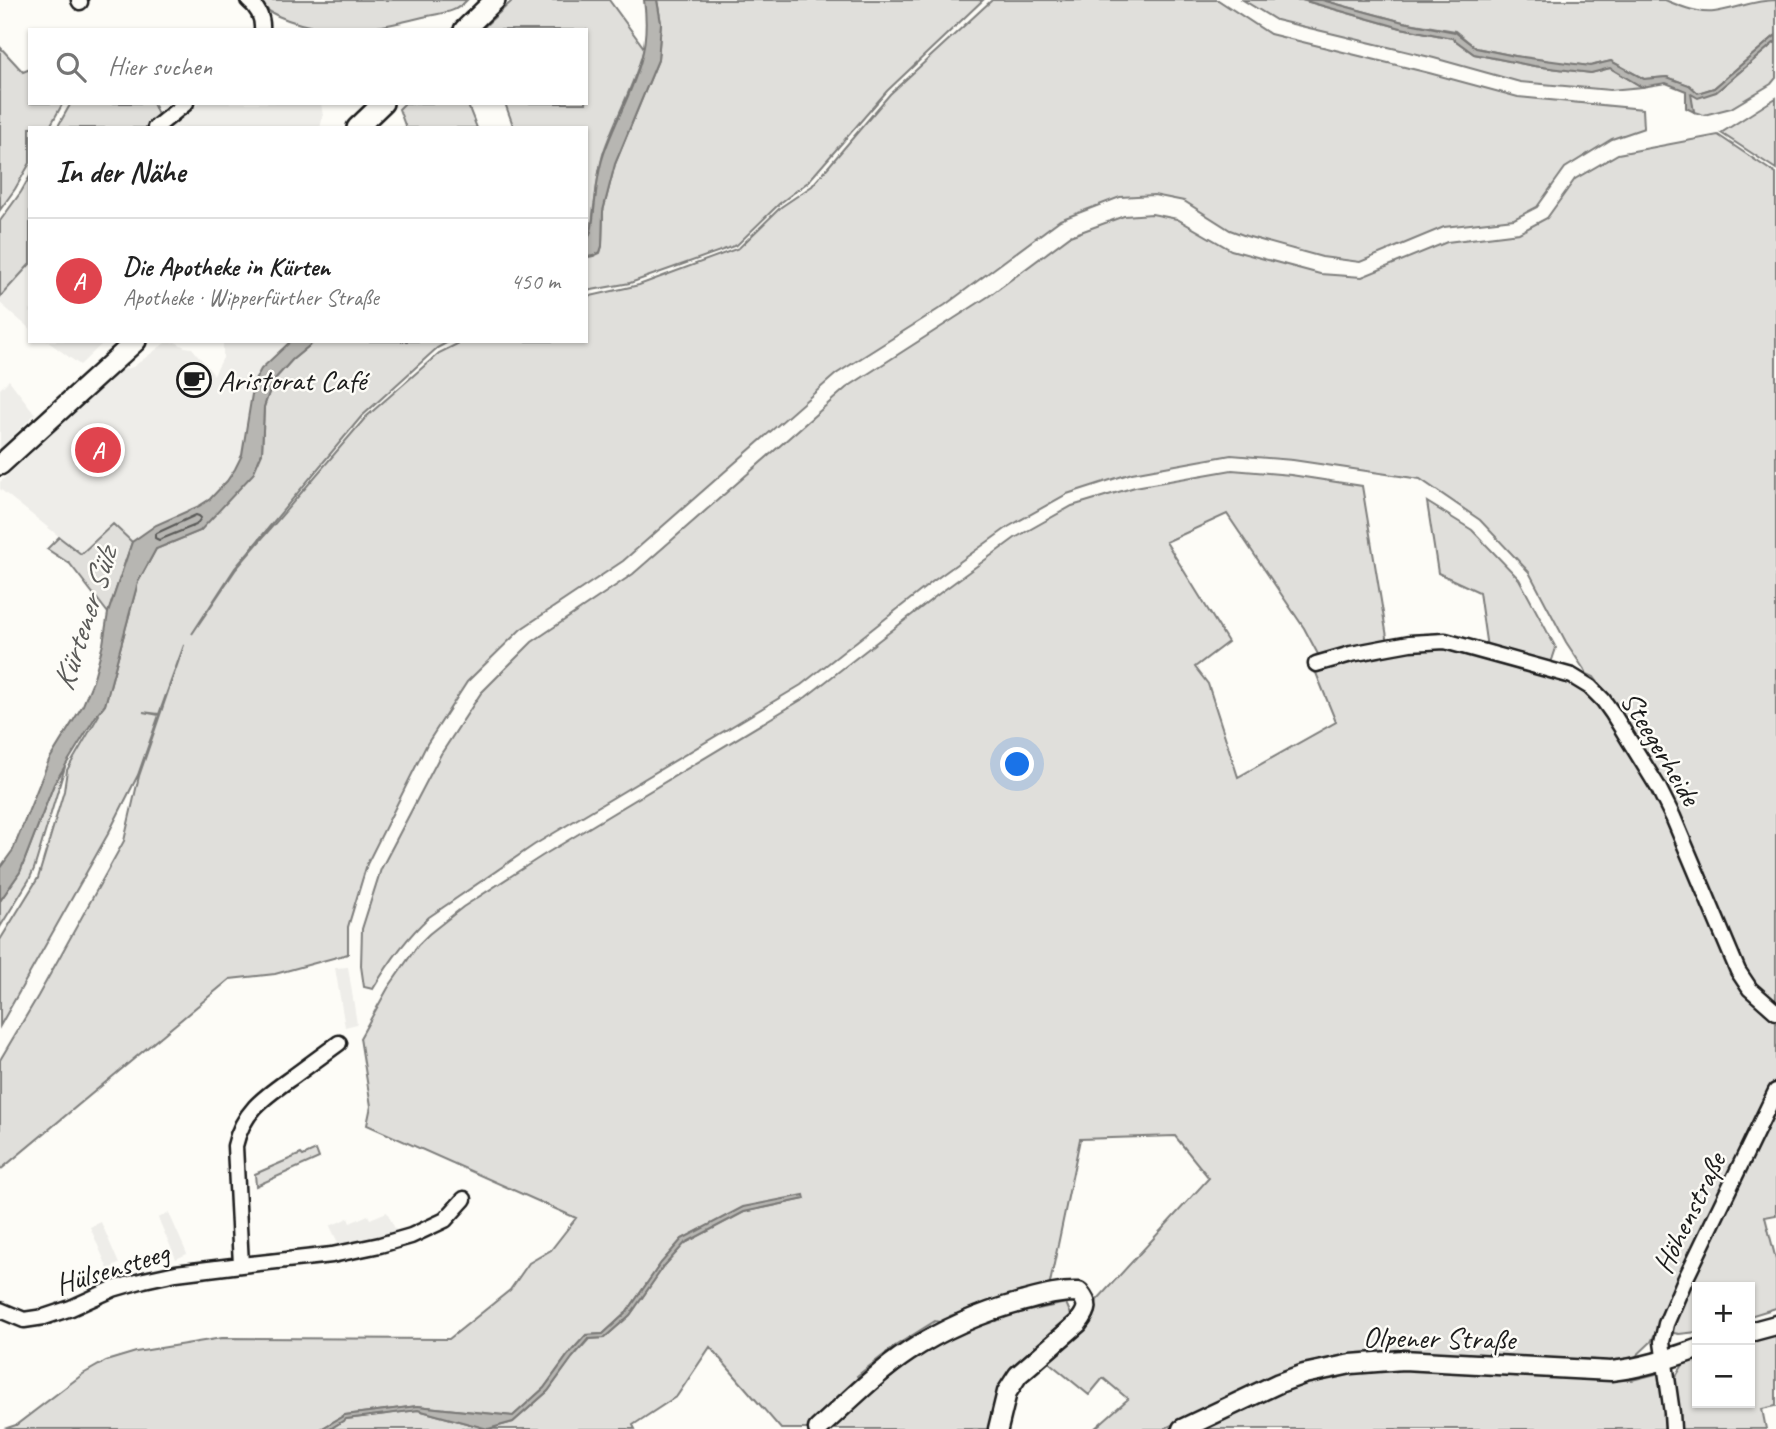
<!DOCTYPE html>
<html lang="de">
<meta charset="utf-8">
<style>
:root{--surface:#fff;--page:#f2f2f2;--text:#222;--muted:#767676;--line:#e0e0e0;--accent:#111827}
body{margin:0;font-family:Caveat,sans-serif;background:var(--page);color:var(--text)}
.controls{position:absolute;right:21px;bottom:21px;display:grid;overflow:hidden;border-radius:0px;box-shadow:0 2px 5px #0004}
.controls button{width:63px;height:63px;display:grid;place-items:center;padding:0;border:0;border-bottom:2px solid var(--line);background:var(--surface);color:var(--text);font:35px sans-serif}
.you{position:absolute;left:1018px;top:765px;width:24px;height:24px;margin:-18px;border:5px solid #fff;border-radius:50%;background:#1a73e8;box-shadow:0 0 0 10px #1a73e833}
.badge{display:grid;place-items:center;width:46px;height:46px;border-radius:50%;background:var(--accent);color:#fff;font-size:23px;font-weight:700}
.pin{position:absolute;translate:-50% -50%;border:4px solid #fff;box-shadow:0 2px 7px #0006}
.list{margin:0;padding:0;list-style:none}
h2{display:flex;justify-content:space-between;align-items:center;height:91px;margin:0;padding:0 28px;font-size:30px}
h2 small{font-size:23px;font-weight:400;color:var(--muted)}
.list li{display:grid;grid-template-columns:46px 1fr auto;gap:21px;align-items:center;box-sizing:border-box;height:126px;padding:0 28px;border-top:2px solid var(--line)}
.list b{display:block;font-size:26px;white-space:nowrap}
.list p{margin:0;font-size:23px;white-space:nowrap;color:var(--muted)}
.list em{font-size:23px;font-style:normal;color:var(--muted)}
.icon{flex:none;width:38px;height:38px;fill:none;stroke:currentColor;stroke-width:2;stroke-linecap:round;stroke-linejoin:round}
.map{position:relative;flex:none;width:1776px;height:1429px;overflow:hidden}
.search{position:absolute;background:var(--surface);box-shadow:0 2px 5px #0004;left:28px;top:28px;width:560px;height:77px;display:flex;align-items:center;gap:18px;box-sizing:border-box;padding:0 24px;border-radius:0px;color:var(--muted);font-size:26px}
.panel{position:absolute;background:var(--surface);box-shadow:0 2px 5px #0004;left:28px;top:126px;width:560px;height:217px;border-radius:0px}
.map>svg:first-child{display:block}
.built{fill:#eeede9}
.green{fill:#e0dfdb;stroke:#7e7e7c;stroke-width:2}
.water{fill:#b7b6b2;stroke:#797876;stroke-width:2}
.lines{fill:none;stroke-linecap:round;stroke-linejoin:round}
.shore{stroke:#5a5a58;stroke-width:2}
.minor-casing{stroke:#1c1c1c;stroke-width:19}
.tertiary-casing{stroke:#1c1c1c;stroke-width:23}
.secondary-casing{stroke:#1c1c1c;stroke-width:24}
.minor{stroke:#fdfcf7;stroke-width:14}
.tertiary{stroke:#fdfcf7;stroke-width:18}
.secondary{stroke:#fdfcf7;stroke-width:19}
.labels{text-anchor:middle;stroke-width:5;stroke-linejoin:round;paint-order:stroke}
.poi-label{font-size:30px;fill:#1c1c1c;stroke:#fdfcf7;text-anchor:start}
.street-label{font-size:30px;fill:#1c1c1c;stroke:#fdfcf7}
.water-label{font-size:32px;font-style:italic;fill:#5a5a58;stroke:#fdfcf7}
</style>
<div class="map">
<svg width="1776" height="1429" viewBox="0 0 1776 1429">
<rect width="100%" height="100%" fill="#fdfcf7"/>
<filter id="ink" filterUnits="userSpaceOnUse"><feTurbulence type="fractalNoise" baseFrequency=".0143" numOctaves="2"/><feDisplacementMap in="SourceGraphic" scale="14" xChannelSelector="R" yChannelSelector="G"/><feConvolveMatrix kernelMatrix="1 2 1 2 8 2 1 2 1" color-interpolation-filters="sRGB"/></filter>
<g filter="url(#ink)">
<!-- built -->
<path class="built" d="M200 103H321L323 116 320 128H165Z
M30 264V329L0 303V297Z
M47 341H105L80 365Z
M223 341H291L271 359 254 382 242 455 235 469 216 493 199 506 156 525 132 542 113 524 81 554 0 489V482L121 370 133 367 165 343 175 342 185 347 192 348 214 375 223 358Z
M9 380 35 414 0 449V389Z
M348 967 357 1024 345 1027 335 968Z
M387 1212 397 1233 385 1236 339 1245 330 1226 348 1218 350 1223 368 1215 370 1219Z
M169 1213 187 1254 176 1259 158 1218Z
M101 1222 119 1264 108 1269 90 1227Z"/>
<!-- green -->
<path class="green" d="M256 0H467C453 15 442 12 423 17 375 29 337 38 288 20 276 16 265 10 256 0Z
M513 0H609L644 48C635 85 616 116 604 151 599 167 597 183 595 200 592 214 594 230 586 242V128H514L505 103H586V30H486L485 26Z
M657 0H983L887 91 808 182 779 204 737 245 630 283 586 291V257L593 256 600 253 602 246 603 211 615 164 658 60 661 23Z
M992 0H1218L1270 34 1429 73 1518 97 1643 109 1644 128 1612 139 1565 168 1537 207 1514 219 1444 227 1360 262 1322 257 1246 236 1230 230 1184 201 1154 195 1120 197 1060 220 945 305 836 374 623 561 521 629 467 682 427 744 367 864 348 927V954L275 974 230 979 0 1170V1060L38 996 124 841 139 776 184 645 159 714 143 712 159 715 138 775 108 834 0 1026V940L38 878 64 791 67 770 99 715 98 714 105 705 138 582 156 549 200 531 262 453 264 407 273 381 292 360 315 341H450L437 348 361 417 235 568 192 634 236 569 366 417 439 353 463 341H586V297L639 285 739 248 781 207 812 186 890 94Z
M1243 0H1302L1401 28 1452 38 1474 54 1534 66 1591 73 1610 68 1642 87 1610 90 1520 82 1434 58 1276 20Z
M1322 0H1665C1680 6 1698 14 1714 12 1735 9 1755 0 1776 0V35L1714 88 1698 93 1689 85 1667 77 1644 79 1611 61 1590 66 1535 60 1476 48 1455 31 1403 22Z
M1776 41V78L1771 84 1731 108 1704 115 1694 112 1690 94 1716 92Z
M0 47 23 72 30 69V103H63L49 128H30V163L15 189 0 210Z
M1776 98V169L1721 133Z
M71 103H153L159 117 145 128H57Z
M405 103H467L477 128H406L399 109Z
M1718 135 1776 174V1005L1762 993 1744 968 1624 718 1594 677 1587 674 1566 642 1529 572 1480 520 1420 479 1293 460 1231 455 1132 473 1067 494 1008 527 932 582 801 685 534 845 429 917C406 938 389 962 373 989L364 987 361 966 362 929 381 869 441 754 481 693 532 642 633 574 846 388 989 296 1070 236 1124 216 1152 214 1177 219 1231 250 1320 274 1362 277 1447 242 1519 233 1547 218 1575 179 1618 154Z
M30 176V264L0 297V221L21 192Z
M1232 470 1291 475 1362 486 1388 643 1320 658 1304 628 1227 514 1166 542 1228 642 1195 667 1208 684 1238 777 1336 722 1316 673 1318 669 1417 648 1446 646 1580 685 1595 697 1654 788 1727 956 1776 1016V1081L1651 1342 1631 1361 1604 1365 1429 1352 1377 1354 1297 1369 1212 1405 1164 1429H1094L1128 1399 1103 1378 1089 1395 1046 1360 1092 1320 1097 1300 1209 1178 1175 1136 1080 1139 1049 1288 957 1317 955 1314 950 1316V1319L944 1323 935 1321 895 1346 857 1376 861 1382 807 1429H781L710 1347 677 1396 633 1425 635 1429H330L346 1419 418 1410 488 1429 513 1422 548 1391 572 1358 589 1339 604 1338 630 1315 664 1266 685 1243 744 1212 804 1199 743 1208 682 1239 661 1263 627 1312 603 1334 586 1335 568 1355 544 1388 513 1416 418 1406 345 1415 321 1429H4L16 1425 83 1374 106 1361 136 1352 222 1338 449 1339 510 1290 529 1263 551 1250 576 1218 367 1125 371 1106 360 1038 388 988 418 945 429 934 463 907 542 856 806 697 940 593 1015 538 1072 506 1135 487Z
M1427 502 1472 530 1519 579 1556 648 1550 666 1487 648 1479 592 1438 573Z
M113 524 132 542 108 613 70 564 47 549 59 537 81 554Z
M65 767 34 869 29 880 0 927V901L20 872 54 784Z
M1776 1101V1215L1765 1217 1776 1260V1308L1750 1316V1287H1697V1332L1679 1334 1674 1333 1671 1328 1689 1286Z
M316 1150 319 1158 256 1186 255 1174 301 1154 303 1156Z
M1066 1303 1072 1317 1017 1363 998 1391 990 1429H831C871 1395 909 1357 957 1334 991 1317 1030 1311 1066 1303Z
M1776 1332V1406L1762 1409 1766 1429H1678L1675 1378 1684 1363 1697 1358V1403H1750V1341Z
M1397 1368 1632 1380 1660 1373 1664 1386 1667 1429H1200C1239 1410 1290 1385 1332 1376 1353 1372 1375 1370 1397 1368Z"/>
<!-- water -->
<path class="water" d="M644 0H657L661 23 658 60 615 164 603 211 602 246 600 252 593 256 586 257C586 253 585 246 587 242 589 236 591 233 592 227 596 200 596 173 606 148 626 94 653 61 644 0Z
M1302 0H1322L1403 22 1455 32 1476 48 1515 56 1590 66 1611 61 1644 79 1667 77 1689 85 1698 93 1714 88 1776 35V41L1716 92 1698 98 1691 94 1694 112 1686 108V91L1666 83 1642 87 1610 68 1591 73 1534 66 1474 54 1452 38 1401 28Z
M291 341H315L292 360 273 381 264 407 262 453 253 474 200 531 156 549 138 582 105 705 96 716 54 784 20 872 0 901V868L13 850 49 760 83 705 93 681 103 644 108 613 132 542 156 525 199 506 210 499 227 481 235 469 242 455 254 382 261 369Z
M804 1195 805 1199 744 1212 685 1243 664 1266 630 1315 604 1338 588 1339 572 1358 548 1391 513 1422 488 1429 418 1410 346 1419 330 1429H321L345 1415 417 1406 513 1416 544 1388 568 1355 586 1335 603 1334 627 1312 661 1263 682 1239 743 1207Z"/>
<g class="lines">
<!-- shore -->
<path class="shore" d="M196 515 199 516 201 518 196 525 159 540 155 538V534L159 532Z"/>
<!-- minor casing -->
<g class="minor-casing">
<path id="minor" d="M79 0 80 2
M248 0C258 8 263 17 262 30
M155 128 186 103
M1316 664 1351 654 1388 647 1410 643 1445 641 1572 676 1590 687 1603 700 1613 714 1658 787 1673 817 1738 971 1750 989 1776 1012
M241 1265 332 1255 380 1245 411 1236 445 1220 464 1199
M0 1310 24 1320 44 1317 71 1308 113 1289 144 1280 176 1273 241 1265 235 1146C243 1110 266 1096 294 1076 309 1065 324 1054 339 1043
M1673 1429 1672 1413 1662 1342 1666 1324 1684 1282 1776 1091"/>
</g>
<!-- tertiary casing -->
<g class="tertiary-casing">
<path id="tertiary" d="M1750 1332 1776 1325
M818 1429C847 1403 875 1374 908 1352 943 1329 980 1313 1021 1302 1040 1297 1060 1291 1079 1292 1090 1305 1088 1310 1078 1323L1018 1375 1007 1392 998 1429
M1182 1429 1279 1383 1304 1374 1351 1364 1403 1360 1611 1371C1642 1368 1668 1359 1697 1349"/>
</g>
<!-- secondary casing -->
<g class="secondary-casing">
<path id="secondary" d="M464 30 495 0
M357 128 383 103
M0 465 136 341"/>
</g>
<!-- minor -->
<use href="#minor" class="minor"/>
<!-- tertiary -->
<use href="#tertiary" class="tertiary"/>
<!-- secondary -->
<use href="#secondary" class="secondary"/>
</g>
</g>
<!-- icons -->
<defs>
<g id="cafe-ring" transform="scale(1.75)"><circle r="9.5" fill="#fdfcf7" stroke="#1c1c1c" stroke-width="1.5"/><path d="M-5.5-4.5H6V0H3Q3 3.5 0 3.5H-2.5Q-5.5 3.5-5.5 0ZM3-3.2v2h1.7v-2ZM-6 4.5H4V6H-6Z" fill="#1c1c1c"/></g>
</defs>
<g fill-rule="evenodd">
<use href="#cafe-ring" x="194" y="380"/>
</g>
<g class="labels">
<!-- poi labels -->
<g class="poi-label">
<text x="218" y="390">Aristorat Café</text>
</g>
<!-- street labels -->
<g class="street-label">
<text transform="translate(1661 748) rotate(59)" y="10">Steegerheide</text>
<text transform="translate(1689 1213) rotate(-64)" y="10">Höhenstraße</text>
<text transform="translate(112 1268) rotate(-17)" y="10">Hülsensteeg</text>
<text transform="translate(1439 1338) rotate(1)" y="10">Olpener Straße</text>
</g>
<!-- water labels -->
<g class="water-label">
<text transform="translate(84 619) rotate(-72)" y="11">Kürtener Sülz</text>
</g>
</g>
</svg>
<div class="controls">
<button>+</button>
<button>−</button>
</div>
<div class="you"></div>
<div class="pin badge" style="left:98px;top:450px;background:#e0444e">A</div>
<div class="search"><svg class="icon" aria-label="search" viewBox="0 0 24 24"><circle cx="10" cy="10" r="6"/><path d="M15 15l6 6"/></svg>Hier suchen</div>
<section class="panel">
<h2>In der Nähe<small></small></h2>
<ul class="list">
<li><span class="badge" style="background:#e0444e">A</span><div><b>Die Apotheke in Kürten</b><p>Apotheke · Wipperfürther Straße</p></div><em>450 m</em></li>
</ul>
</section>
</div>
